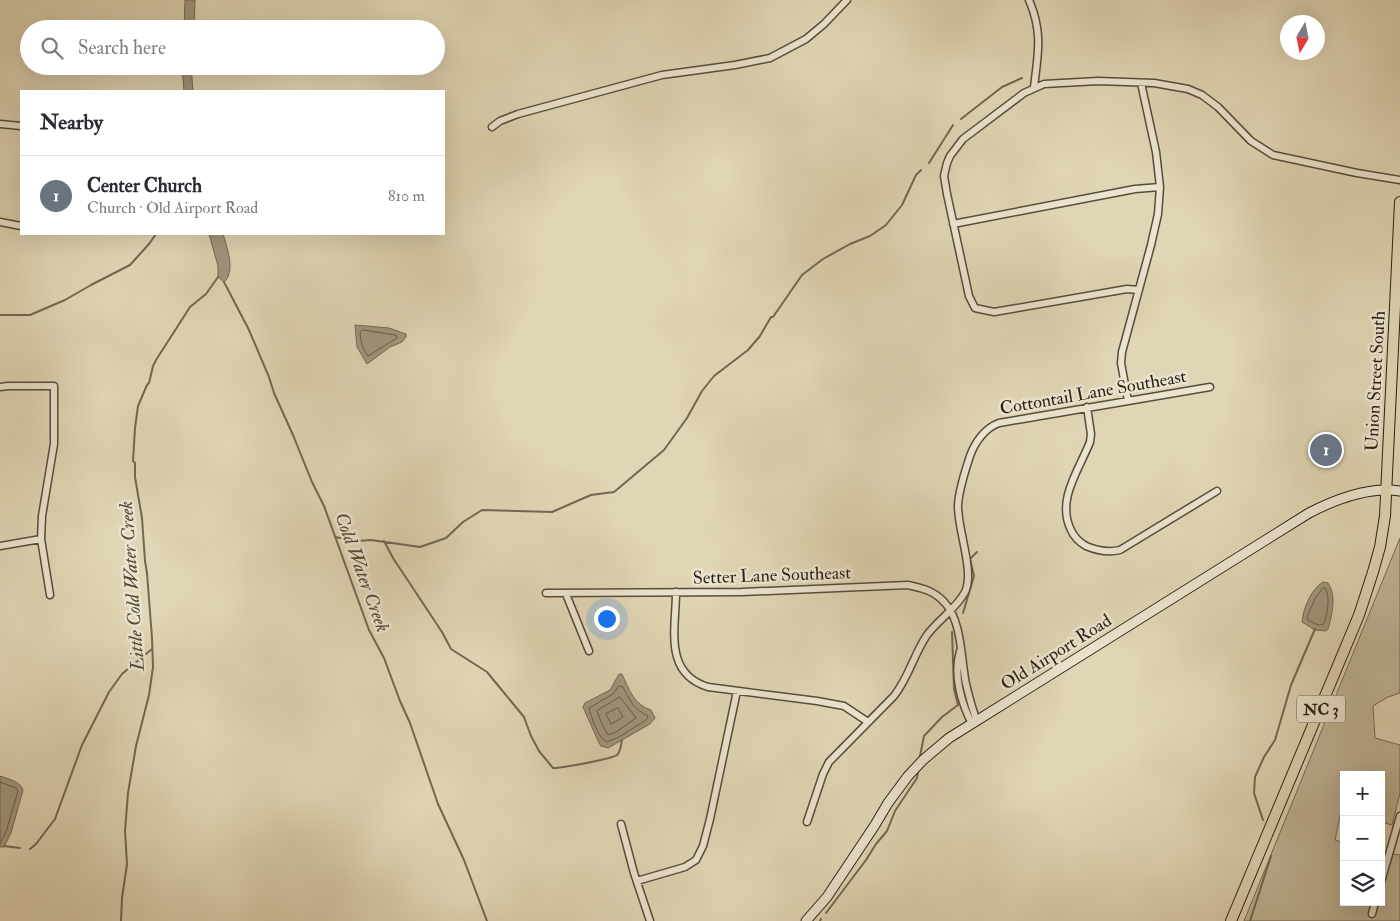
<!DOCTYPE html>
<meta charset="utf-8">
<style>
:root{--surface:#fff;--page:#f2f2f3;--text:#2b2b33;--muted:#7c7c81;--line:#e1e1e2;--accent:#ea580c}
body{margin:0;font-family:"IM FELL Double Pica",serif;background:var(--page);color:var(--text)}
.controls{position:absolute;right:15px;bottom:15px;display:grid;overflow:hidden;border-radius:0px;box-shadow:0 5px 20px #0002}
.controls button{width:45px;height:45px;display:grid;place-items:center;padding:0;border:0;border-bottom:1px solid var(--line);background:var(--surface);color:var(--text);font:25px sans-serif}
.compass{position:absolute;left:1280px;top:15px;width:45px;height:45px;border-radius:50%;background:var(--surface);box-shadow:0 5px 20px #0002;rotate:190deg}
.you{position:absolute;left:606px;top:618px;width:18px;height:18px;margin:-12px;border:4px solid #fff;border-radius:50%;background:#1a73e8;box-shadow:0 0 0 8px #1a73e833}
.badge{display:grid;place-items:center;width:32px;height:32px;border-radius:50%;background:var(--accent);color:#fff;font-size:16px;font-weight:700}
.pin{position:absolute;translate:-50% -50%;border:2px solid #fff;box-shadow:0 1px 5px #0006}
.list{margin:0;padding:0;list-style:none}
h2{display:flex;justify-content:space-between;align-items:center;height:65px;margin:0;padding:0 20px;font-size:21px}
h2 small{font-size:16px;font-weight:400;color:var(--muted)}
.list li{display:grid;grid-template-columns:32px 1fr auto;gap:15px;align-items:center;box-sizing:border-box;height:80px;padding:0 20px;border-top:1px solid var(--line)}
.list b{display:block;font-size:19px;white-space:nowrap}
.list p{margin:0;font-size:16px;white-space:nowrap;color:var(--muted)}
.list em{font-size:16px;font-style:normal;color:var(--muted)}
.icon{flex:none;width:28px;height:28px;fill:none;stroke:currentColor;stroke-width:2;stroke-linecap:round;stroke-linejoin:round}
.map{position:relative;flex:none;width:1400px;height:921px;overflow:hidden}
.search{position:absolute;background:var(--surface);box-shadow:0 5px 20px #0002;left:20px;top:20px;width:425px;height:55px;display:flex;align-items:center;gap:12px;box-sizing:border-box;padding:0 18px;border-radius:28px;color:var(--muted);font-size:19px}
.panel{position:absolute;background:var(--surface);box-shadow:0 5px 20px #0002;left:20px;top:90px;width:425px;height:145px;border-radius:0px}
.map>svg:first-child{display:block}
.green{fill:#c1b699;stroke:#756a56}
.water{fill:#a2977e;stroke:#726754}
.lines{fill:none;stroke-linecap:round;stroke-linejoin:round}
.shore{stroke:#665b49;stroke-width:1}
.stream{stroke:#726754;stroke-width:2}
.street-casing{stroke:#574c3c;stroke-width:9}
.secondary-casing{stroke:#291f14;stroke-width:11}
.primary-casing{stroke:#291f14;stroke-width:12}
.street{stroke:#ebe4ce;stroke-width:6}
.secondary{stroke:#ebe4ce;stroke-width:9}
.primary{stroke:#e0d5b4;stroke-width:10}
.labels{text-anchor:middle;stroke-width:5;stroke-linejoin:round;paint-order:stroke}
.shield{fill:#ebe4ce;stroke:#635a4c;stroke-width:1}
.shield-label{font-size:16px;font-weight:bold;fill:#291f14}
.street-label{font-size:18px;fill:#291f14;stroke:#ebe4ce}
.water-label{font-size:19px;font-style:italic;fill:#534939;stroke:#ebe4ce}
</style>
<div class="map">
<svg width="1400" height="921" viewBox="0 0 1400 921">
<rect width="100%" height="100%" fill="#e0d5b4"/>
<filter id="stains"><feTurbulence type="fractalNoise" baseFrequency=".004" numOctaves="4"/><feColorMatrix values="0 0 0 0 .2 0 0 0 0 .09 0 0 0 0 .02 0 0 0 .5 -.17"/></filter>
<radialGradient id="worn" r=".72"><stop offset=".6" stop-color="#630" stop-opacity="0"/><stop offset="1" stop-color="#630" stop-opacity=".3"/></radialGradient>
<!-- green -->
<path class="green" d="M1400 538V693L1388 697 1373 706 1375 738 1400 745V793L1392 825 1381 822V775H1344V812L1341 811 1335 840 1344 843V902H1381V852L1400 855V921H1244Z"/>
<!-- water -->
<path class="water" d="M185 0H195L194 29H184Z
M182 66H191L193 91H184Z
M209 234H223C227 247 236 272 224 282L218 277V266Z
M355 325 389 328 406 334V337L402 342 390 347 367 364 357 347Z
M1323 582 1328 583C1337 597 1332 614 1328 629L1326 631 1315 630 1302 622C1303 609 1311 589 1323 582Z
M619 674H622C629 689 634 705 651 710L655 718 650 724 608 748 601 746 599 743 583 707 585 703 610 690Z
M0 776C8 779 20 781 23 790L11 833 4 847H0Z"/>
<g class="lines">
<!-- shore -->
<path class="shore" d="M363 330 396 335 397 338 368 356C363 350 360 340 360 332Z
M1325 588C1331 598 1327 614 1324 624L1318 625 1308 620 1307 617 1315 599 1322 589Z
M619 686 623 687C629 699 634 710 647 715L648 717 646 720 619 737 607 742C597 737 592 718 589 708L613 694Z
M620 697 636 718 616 732 608 735 602 724 597 711Z
M618 708 623 717 611 724 606 714Z
M0 782 16 788 18 791 6 832 0 843"/>
<!-- stream -->
<path class="stream" d="M961 119 1002 87 1022 78
M929 163 953 125
M224 282 249 330 269 377 274 393 293 435 312 482 324 506 369 630 384 658 400 701 410 723 438 804 464 860 487 921
M0 315H30L65 300 91 285 130 265 149 244 156 234
M335 537 357 541 371 540 420 547 446 538 463 522 482 510 552 512 591 495 614 492 664 450 687 418 702 391 714 376 748 350 760 336 771 317H773L802 275 823 259 850 244 870 236 886 225 902 205 916 175 921 170
M384 541 393 558 442 632 451 649 487 672 496 683 524 717 531 736 539 751 553 768C562 768 612 759 617 755 621 751 621 744 622 740
M963 613 974 576 970 559 977 552
M920 756 924 736 942 717 958 705 954 689 952 632
M1263 820 1254 793 1255 777 1264 757 1275 740 1291 685 1315 629
M4 846 20 848
M30 849 36 844 55 819 82 745 109 692 122 674 152 649
M826 913 866 860 876 844 887 831 895 811 917 778 918 772
M121 921 122 898 127 864 125 831 128 793 136 746 149 695 153 667 152 638 147 573 145 561 142 518 135 477V463L133 461 135 428 138 406 147 385 149 383 153 366 156 360 190 307 206 294 218 277
M820 921 821 919
M1250 921 1271 856"/>
<!-- street casing -->
<g class="street-casing">
<path id="street" d="M1029 0C1043 32 1038 54 1034 87
M0 124 21 126
M492 127 500 121 518 114 662 75 735 65 770 58 806 39 824 24 847 0
M0 222 21 226
M953 224 1135 189 1160 187
M1139 290 1127 289 994 312 975 308 969 296 947 194 944 176 947 163 950 156 963 139 1024 93 1044 84 1098 81 1154 83 1188 89 1202 95 1218 107 1251 141 1273 155 1357 173 1400 180
M0 387 8 386H54V444L42 516 41 539 50 595
M1128 401 1121 363 1122 352 1151 245 1158 214 1160 187 1156 152 1141 83
M1087 407 1091 434 1090 442C1079 470 1056 500 1071 530 1074 537 1079 542 1086 546 1098 551 1108 553 1120 550L1217 491
M0 546 41 539
M676 592C676 628 663 673 708 687L817 701 844 706 868 722
M546 593 742 592 908 585C922 588 935 591 945 603 962 621 961 660 966 684 969 696 972 709 977 721
M566 594 589 651
M960 651C953 674 961 703 972 724
M807 822 823 774 829 762 894 696C909 677 914 654 927 635 938 620 956 609 965 592 975 572 957 528 958 505 959 489 965 471 970 456 975 442 985 428 999 423L1210 387
M621 824 634 873 650 921
M637 881 685 867 696 860 703 846 710 819 737 691
M1381 882 1400 816
M1372 914 1375 902"/>
</g>
<!-- secondary casing -->
<g class="secondary-casing">
<path id="secondary" d="M806 921 827 897 875 825 888 803 908 776 923 760 949 738 1309 513C1336 499 1369 486 1400 491"/>
</g>
<!-- primary casing -->
<g class="primary-casing">
<path id="primary" d="M1231 921 1359 615 1373 572 1380 547 1385 516 1400 202"/>
</g>
<!-- street -->
<use href="#street" class="street"/>
<!-- secondary -->
<use href="#secondary" class="secondary"/>
<!-- primary -->
<use href="#primary" class="primary"/>
</g>
<g class="labels">
<!-- shield labels -->
<rect class="shield" x="1297" y="695.5" width="48" height="27" rx="4"/>
<g class="shield-label">
<text x="1321" y="715">NC 3</text>
</g>
<!-- street labels -->
<g class="street-label">
<text transform="translate(1375 381) rotate(-87)" y="6">Union Street South</text>
<text transform="translate(1093 392) rotate(-10)" y="6">Cottontail Lane Southeast</text>
<text transform="translate(772 575) rotate(-2)" y="6">Setter Lane Southeast</text>
<text transform="translate(1056 652) rotate(-32)" y="6">Old Airport Road</text>
</g>
<!-- water labels -->
<g class="water-label">
<text transform="translate(363 572) rotate(70)" y="7">Cold Water Creek</text>
<text transform="translate(131 586) rotate(-94)" y="7">Little Cold Water Creek</text>
</g>
</g>
<rect width="100%" height="100%" filter="url(#stains)"/>
<rect width="100%" height="100%" fill="url(#worn)"/>
</svg>
<div class="controls">
<button>+</button>
<button>−</button>
<button><svg class="icon" aria-label="layers" viewBox="0 0 24 24"><path d="M12 4l9 5-9 5-9-5zM3 14l9 5 9-5"/></svg></button>
</div>
<svg class="compass" viewBox="-18 -18 36 36"><path d="M0-13l5 13h-10z" fill="#e53935"/><path d="M0 13l5-13h-10z" fill="#7c7c81"/></svg>
<div class="you"></div>
<div class="pin badge" style="left:1326px;top:450px;background:#6b7280">1</div>
<div class="search"><svg class="icon" aria-label="search" viewBox="0 0 24 24"><circle cx="10" cy="10" r="6"/><path d="M15 15l6 6"/></svg>Search here</div>
<section class="panel">
<h2>Nearby<small></small></h2>
<ul class="list">
<li><span class="badge" style="background:#6b7280">1</span><div><b>Center Church</b><p>Church · Old Airport Road</p></div><em>810 m</em></li>
</ul>
</section>
</div>
